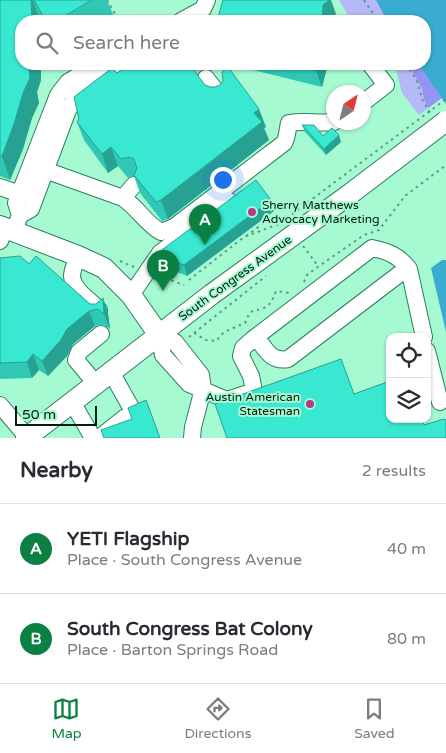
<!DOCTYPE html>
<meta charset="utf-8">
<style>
:root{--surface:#fff;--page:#f7f7f7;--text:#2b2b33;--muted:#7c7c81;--line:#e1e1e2;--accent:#0b8043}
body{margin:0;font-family:"Varela Round",sans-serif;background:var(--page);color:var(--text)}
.controls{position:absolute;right:15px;bottom:15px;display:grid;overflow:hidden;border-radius:10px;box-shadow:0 1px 4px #0004}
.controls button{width:45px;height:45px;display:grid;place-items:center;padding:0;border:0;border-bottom:1px solid var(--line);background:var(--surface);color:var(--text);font:25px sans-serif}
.compass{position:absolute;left:326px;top:85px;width:45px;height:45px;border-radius:50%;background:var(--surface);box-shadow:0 1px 4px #0004;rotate:35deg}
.scale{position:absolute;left:15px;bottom:12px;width:82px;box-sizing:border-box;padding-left:5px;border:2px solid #021b10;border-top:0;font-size:14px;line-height:18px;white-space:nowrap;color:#021b10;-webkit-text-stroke:4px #a6fad1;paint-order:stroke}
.you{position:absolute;left:222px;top:179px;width:18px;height:18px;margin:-12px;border:4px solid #fff;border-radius:50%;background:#1a73e8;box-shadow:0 0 0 8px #1a73e833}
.badge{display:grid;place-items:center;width:32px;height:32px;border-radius:50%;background:var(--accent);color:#fff;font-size:16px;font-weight:700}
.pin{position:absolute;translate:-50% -41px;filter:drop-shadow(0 1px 2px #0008)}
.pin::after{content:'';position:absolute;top:26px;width:18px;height:15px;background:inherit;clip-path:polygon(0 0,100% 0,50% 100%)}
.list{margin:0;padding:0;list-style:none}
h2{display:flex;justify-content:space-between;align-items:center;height:65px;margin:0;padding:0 20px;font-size:21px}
h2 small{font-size:16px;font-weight:400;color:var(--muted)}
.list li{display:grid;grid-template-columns:32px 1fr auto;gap:15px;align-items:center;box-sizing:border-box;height:90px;padding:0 20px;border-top:1px solid var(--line)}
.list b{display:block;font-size:19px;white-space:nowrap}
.list p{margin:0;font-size:16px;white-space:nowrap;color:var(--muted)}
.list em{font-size:16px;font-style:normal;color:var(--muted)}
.icon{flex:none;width:28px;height:28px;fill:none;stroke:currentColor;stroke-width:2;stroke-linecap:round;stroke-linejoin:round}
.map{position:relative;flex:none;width:446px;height:438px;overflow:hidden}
.search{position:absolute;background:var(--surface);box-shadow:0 1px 4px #0004;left:15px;right:15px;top:15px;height:55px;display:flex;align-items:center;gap:12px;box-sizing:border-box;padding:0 18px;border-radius:20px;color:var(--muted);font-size:19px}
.sheet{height:245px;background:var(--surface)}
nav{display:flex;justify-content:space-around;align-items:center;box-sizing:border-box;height:70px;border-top:1px solid var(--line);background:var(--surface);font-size:14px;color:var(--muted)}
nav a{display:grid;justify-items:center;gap:2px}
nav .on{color:var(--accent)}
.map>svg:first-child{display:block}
.green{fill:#b6b9f7}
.forest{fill:#9494f4}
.water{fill:#39accf}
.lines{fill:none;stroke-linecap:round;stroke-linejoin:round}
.minor-tunnel{stroke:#8dd9b4;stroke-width:16;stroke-dasharray:16 8;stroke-linecap:butt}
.minor-casing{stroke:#2b815d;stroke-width:18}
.major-casing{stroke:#2b815d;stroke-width:22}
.path{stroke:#609b7f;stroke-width:2;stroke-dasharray:2.5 4;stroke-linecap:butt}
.minor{stroke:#fff;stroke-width:16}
.major{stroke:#fff;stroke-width:20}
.major-bridge-casing{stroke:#2b815d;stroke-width:22;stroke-linecap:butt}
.path-bridge{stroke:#609b7f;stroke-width:2;stroke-dasharray:2.5 4;stroke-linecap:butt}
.major-bridge{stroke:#fff;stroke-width:20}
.wall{fill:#30c8b4}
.shaded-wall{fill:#27a292}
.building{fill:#38e8d1;stroke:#27a292}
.poi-dot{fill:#b33a8e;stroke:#a6fad1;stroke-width:2}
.labels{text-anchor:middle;stroke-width:4;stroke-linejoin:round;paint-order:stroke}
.poi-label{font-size:12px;fill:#021b10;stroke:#a6fad1;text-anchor:start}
.street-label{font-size:12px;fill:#021b10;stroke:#a6fad1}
</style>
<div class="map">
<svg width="446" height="438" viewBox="0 0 446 438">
<rect width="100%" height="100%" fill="#a6fad1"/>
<!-- green -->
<path class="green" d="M339 0H379L393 21H351Z
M392 64H421L443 97 419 115 402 93 396 69Z"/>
<!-- forest -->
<path class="forest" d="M408 64H418L442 98 428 108 424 99 422 88Z"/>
<!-- water -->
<path class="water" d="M376 0H446V104L418 64H425V21H387Z
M442 260H446V332L431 268Z"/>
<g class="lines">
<!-- minor-tunnel -->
<path class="minor-tunnel" d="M196 64 206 78"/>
<!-- minor casing -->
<g class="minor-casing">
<path id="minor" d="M181 21 203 9 207 0
M206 78 220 96
M364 102 386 85 370 64
M31 165 123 198C138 208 146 224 161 232L174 227 284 143C288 136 287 130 289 123 305 120 318 124 334 122
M0 187 20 194
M123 198 134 185
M20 215 16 203 58 95 68 82 98 64
M14 231 20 215 31 209 68 110 80 91 122 64
M0 241 5 228
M78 256C76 262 72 270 72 276 73 291 91 300 99 310
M409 269 424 337
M131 295 160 253 229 201
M159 335 163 355 189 384 227 400 245 394
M159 335 175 342 201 375 203 389 193 427 192 438
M427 351 440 402
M96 384 76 360 79 352 101 334
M254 391 251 376 241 356 243 348 253 339 372 248C388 251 399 256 409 269L398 275 288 359C270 362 266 349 256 337
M72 402 93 438
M0 405 28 438
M99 438 133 411 111 372"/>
</g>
<!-- major casing -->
<g class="major-casing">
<path id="major" d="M0 226 78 256 104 268 131 295 159 335
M26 438 212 294 350 194"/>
</g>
<!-- path -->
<path class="path" d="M107 0 118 19 113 21
M364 0 378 21
M406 64 417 81 423 101 431 114
M246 236 268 220 278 224
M303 246 318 266
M120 261 134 267
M159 276 184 285
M189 280 244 237 279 224 339 179
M304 282 307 275 319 266 364 235 379 230 405 196 446 165
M194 333 206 340 216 341 224 332 245 323 250 312C266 308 270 308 276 291L290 293
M189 337 266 276"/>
<!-- minor -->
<use href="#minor" class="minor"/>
<!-- major -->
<use href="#major" class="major"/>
<!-- major-bridge casing -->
<g class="major-bridge-casing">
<path id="major-bridge" d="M350 194 446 121"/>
</g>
<!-- path-bridge -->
<path class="path-bridge" d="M339 179 446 99"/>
<!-- major-bridge -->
<use href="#major-bridge" class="major-bridge"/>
</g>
<!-- wall -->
<path class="wall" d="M0 0H107L114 17 106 21H41L40 20 21 64H41V80L37 92 39 103 32 118 23 149 10 180 0 176Z
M229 64H328L322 87Z
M117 73 205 85 210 87 266 127 264 128 269 140 168 219 162 221 140 193 134 176 128 178 118 166 108 173 84 140 77 122Z
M302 125 323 136 341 142 326 155 305 132Z
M275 210 187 276 163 266 159 256Z
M0 258 29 264 90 304H96L103 298 108 313 110 329 104 325 95 326 73 344 67 356 48 376 39 370 32 378 0 379Z"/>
<!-- shaded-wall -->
<path class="shaded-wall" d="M31 0H33L40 21H32Z
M329 0H331L336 14 329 21H322L323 5Z
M30 64H41V80L37 92 39 103 32 118 23 149 10 180 2 156Z
M318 64H328L322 87 316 71Z
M259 109 266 127 264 128 269 140 168 219 161 200 254 113Z
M339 135 341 142 326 155 324 149Z
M111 147 118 166 108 173 102 154Z
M271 200 275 210 187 276 184 265Z
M103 298 108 313 110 329 104 314Z
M89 311 95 326 73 344 67 356 48 376 42 361 67 329Z
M33 354 39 370 32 378 27 362Z"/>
<!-- building -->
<path class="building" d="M0 0H31L32 21H21V64H30L29 68 30 78 23 93 14 124 2 156 0 155Z
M34 0H92L56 21H46Z
M223 0H329L323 5 322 21H217Z
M129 64H189L205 85 210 87H215L220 85 223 81 222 72 228 67 259 109 254 113 262 122 161 200 156 202 134 175 137 168 134 159 129 157 121 159 111 147 102 154 77 122 79 119 74 97 112 68 117 73Z
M286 64H318L316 71Z
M302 125H314L323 136 332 128 339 135 324 149Z
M256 180 271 200 184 265 159 256 163 249Z
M20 256 29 264 36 256 90 304H96L103 298 104 314 98 309 89 311 67 329 61 340 42 361 33 354 27 362 0 363V258Z
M341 359 354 394 390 381V419H422L424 425 444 419 446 420V438H227L215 404Z
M146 400 160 438H104L101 430 132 419 128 408Z"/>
<!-- markers -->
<g class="poi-dot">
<circle cx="252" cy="212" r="5"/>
<circle cx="310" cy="404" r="5"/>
</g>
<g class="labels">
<!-- poi labels -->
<g class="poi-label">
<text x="262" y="209">Sherry Matthews<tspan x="262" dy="14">Advocacy Marketing</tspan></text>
<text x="300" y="401" text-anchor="end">Austin American<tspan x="300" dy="14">Statesman</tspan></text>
</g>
<!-- street labels -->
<g class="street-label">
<text transform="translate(235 278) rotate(-36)" y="4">South Congress Avenue</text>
</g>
</g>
</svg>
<div class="controls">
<button><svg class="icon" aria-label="locate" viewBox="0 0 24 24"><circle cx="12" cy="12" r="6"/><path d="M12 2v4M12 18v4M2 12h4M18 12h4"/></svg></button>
<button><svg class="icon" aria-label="layers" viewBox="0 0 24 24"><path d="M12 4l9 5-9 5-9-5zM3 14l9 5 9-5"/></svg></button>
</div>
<svg class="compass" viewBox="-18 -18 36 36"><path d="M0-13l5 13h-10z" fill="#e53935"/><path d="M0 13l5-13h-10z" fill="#7c7c81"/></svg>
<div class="scale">50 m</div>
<div class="you"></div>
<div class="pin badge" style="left:205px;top:245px">A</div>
<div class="pin badge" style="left:163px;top:291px">B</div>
<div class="search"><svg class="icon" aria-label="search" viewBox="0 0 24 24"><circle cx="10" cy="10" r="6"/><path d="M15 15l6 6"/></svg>Search here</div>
</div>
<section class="sheet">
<h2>Nearby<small>2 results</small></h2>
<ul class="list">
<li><span class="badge">A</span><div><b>YETI Flagship</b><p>Place · South Congress Avenue</p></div><em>40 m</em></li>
<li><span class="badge">B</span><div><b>South Congress Bat Colony</b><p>Place · Barton Springs Road</p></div><em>80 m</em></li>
</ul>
</section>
<nav>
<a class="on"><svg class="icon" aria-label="map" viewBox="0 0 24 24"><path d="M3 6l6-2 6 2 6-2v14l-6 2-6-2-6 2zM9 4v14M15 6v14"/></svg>Map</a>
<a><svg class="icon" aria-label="directions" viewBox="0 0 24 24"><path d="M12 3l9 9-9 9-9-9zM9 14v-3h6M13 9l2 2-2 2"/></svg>Directions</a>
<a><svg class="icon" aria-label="saved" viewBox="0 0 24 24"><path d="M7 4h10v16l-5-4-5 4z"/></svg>Saved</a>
</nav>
